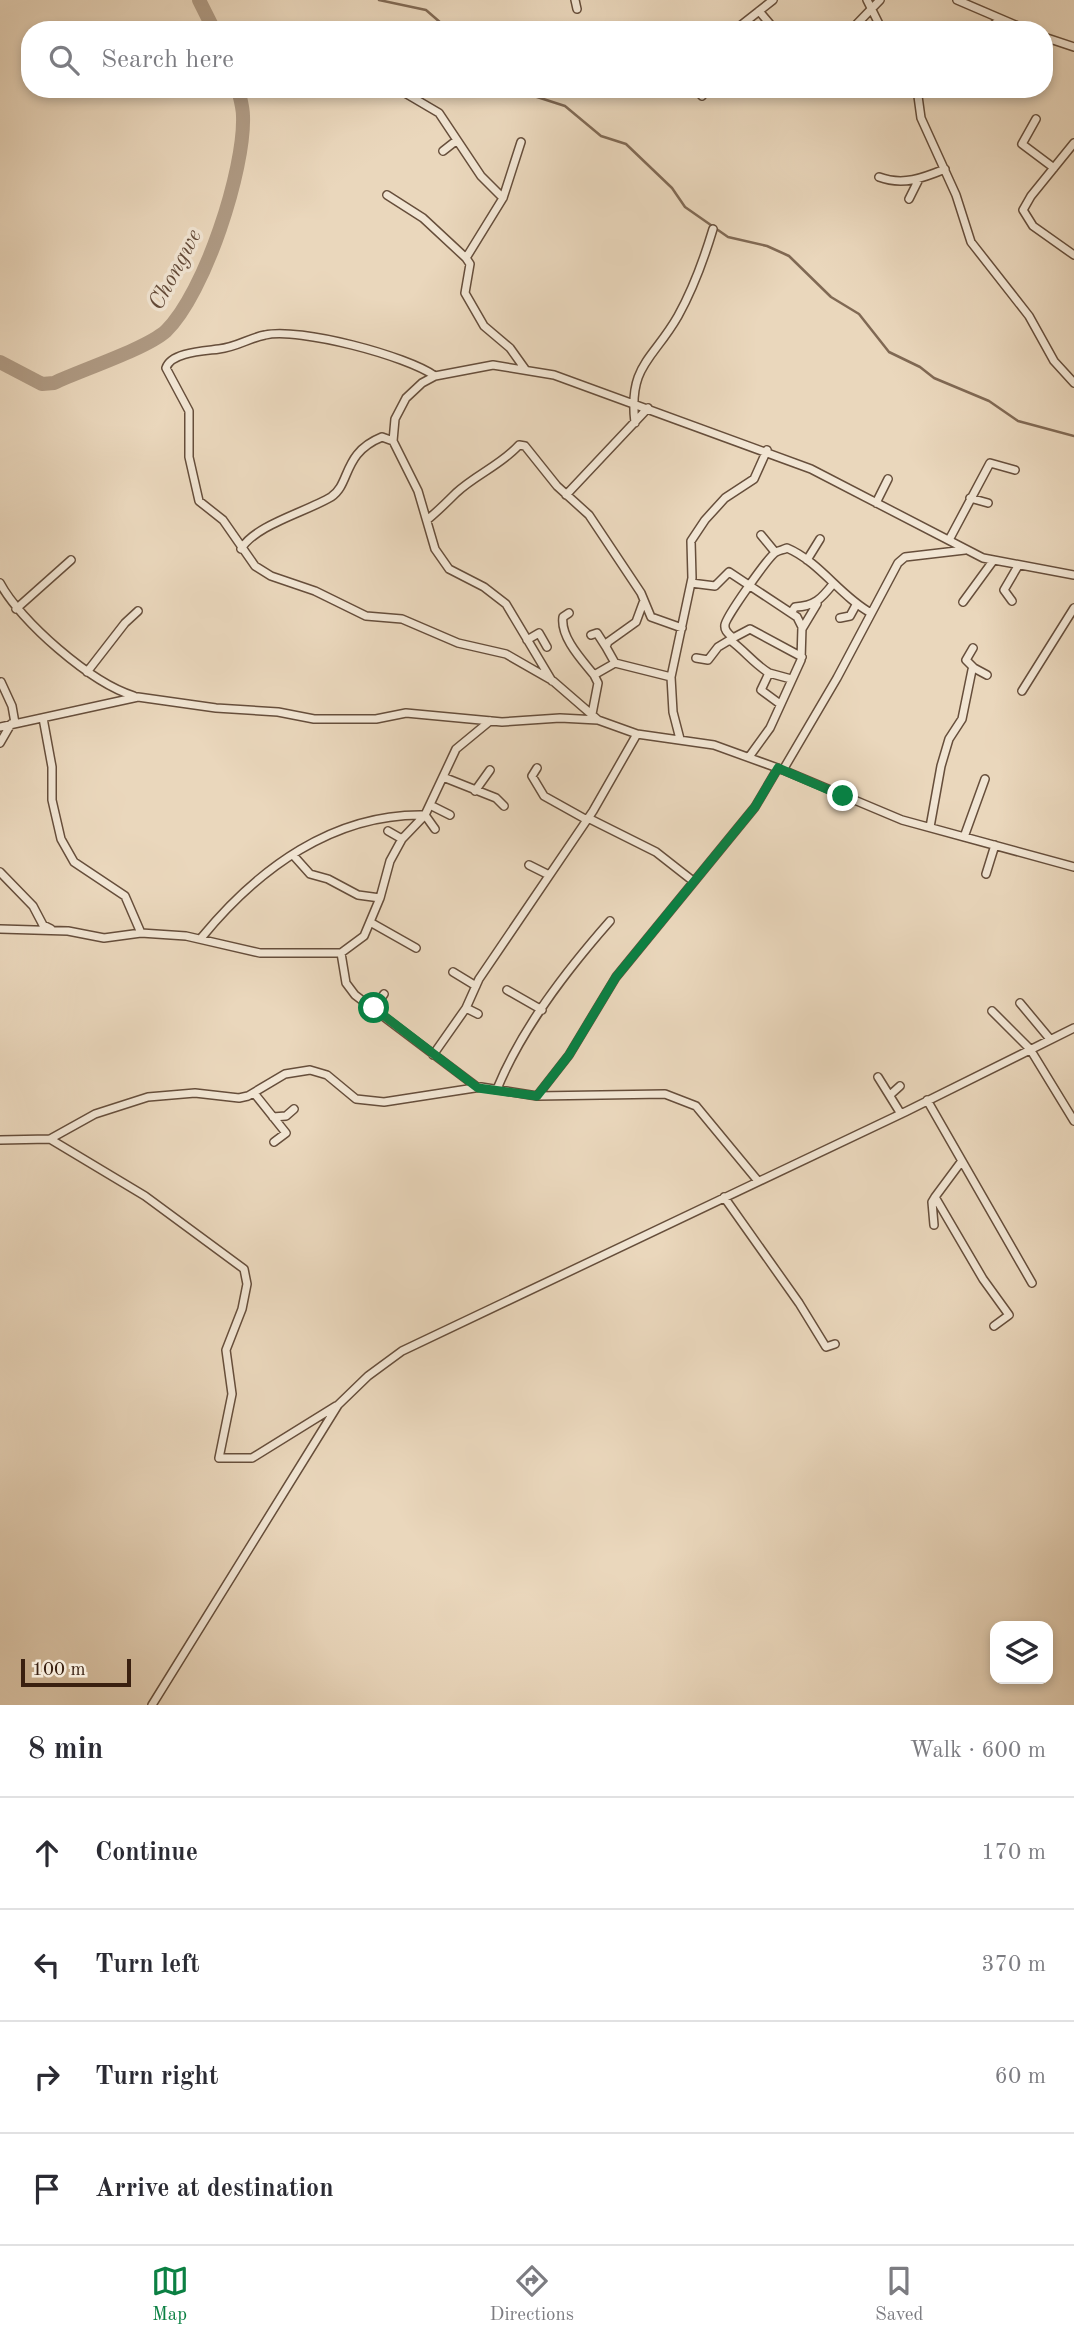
<!DOCTYPE html>
<meta charset="utf-8">
<style>
:root{--surface:#fff;--page:#f2f2f3;--text:#2b2b33;--muted:#7c7c81;--line:#e1e1e2;--accent:#0b8043}
body{margin:0;font-family:"Old Standard TT",serif;background:var(--page);color:var(--text)}
.controls{position:absolute;right:21px;bottom:21px;display:grid;overflow:hidden;border-radius:14px;box-shadow:0 4px 10px #0003}
.controls button{width:63px;height:63px;display:grid;place-items:center;padding:0;border:0;border-bottom:2px solid var(--line);background:var(--surface);color:var(--text);font:35px sans-serif}
.scale{position:absolute;left:21px;bottom:18px;width:110px;box-sizing:border-box;padding-left:7px;border:4px solid #3a2010;border-top:0;font-size:19px;line-height:24px;white-space:nowrap;color:#3a2010;-webkit-text-stroke:5px #f1e5d3;paint-order:stroke}
.stop{position:absolute;width:21px;height:21px;margin:-16px;border:5px solid #0b8043;border-radius:50%;background:#fff}
.stop.end{background:#0b8043;border-color:#fff;box-shadow:0 2px 7px #0008}
.list{margin:0;padding:0;list-style:none}
h2{display:flex;justify-content:space-between;align-items:center;height:91px;margin:0;padding:0 28px;font-size:30px}
h2 small{font-size:23px;font-weight:400;color:var(--muted)}
.list li{display:grid;grid-template-columns:46px 1fr auto;gap:21px;align-items:center;box-sizing:border-box;height:112px;padding:0 28px;border-top:2px solid var(--line)}
.list b{display:block;font-size:26px;white-space:nowrap}
.list em{font-size:23px;font-style:normal;color:var(--muted)}
.icon{flex:none;width:38px;height:38px;fill:none;stroke:currentColor;stroke-width:2;stroke-linecap:round;stroke-linejoin:round}
.map{position:relative;flex:none;width:1074px;height:1705px;overflow:hidden}
.search{position:absolute;background:var(--surface);box-shadow:0 4px 10px #0003;left:21px;right:21px;top:21px;height:77px;display:flex;align-items:center;gap:18px;box-sizing:border-box;padding:0 24px;border-radius:28px;color:var(--muted);font-size:26px}
.sheet{height:539px;background:var(--surface)}
nav{display:flex;justify-content:space-around;align-items:center;box-sizing:border-box;height:98px;border-top:2px solid var(--line);background:var(--surface);font-size:19px;color:var(--muted)}
nav a{display:grid;justify-items:center;gap:4px}
nav .on{color:var(--accent)}
.map>svg:first-child{display:block}
.lines{fill:none;stroke-linecap:round;stroke-linejoin:round}
.stream{stroke:#806954;stroke-width:2.5}
.river{stroke:#ae9982;stroke-width:14}
.minor-casing{stroke:#664e3b;stroke-width:10}
.minor{stroke:#f1e5d3;stroke-width:7}
.route{stroke:#0b8043;stroke-width:9}
.labels{text-anchor:middle;stroke-width:7;stroke-linejoin:round;paint-order:stroke}
.water-label{font-size:23px;font-style:italic;fill:#634a38;stroke:#f1e5d3}
</style>
<div class="map">
<svg width="1074" height="1705" viewBox="0 0 1074 1705">
<rect width="100%" height="100%" fill="#ead7bc"/>
<filter id="stains"><feTurbulence type="fractalNoise" baseFrequency=".00286" numOctaves="4"/><feColorMatrix values="0 0 0 0 .2 0 0 0 0 .09 0 0 0 0 .02 0 0 0 .5 -.17"/></filter>
<radialGradient id="worn" r=".72"><stop offset=".6" stop-color="#630" stop-opacity="0"/><stop offset="1" stop-color="#630" stop-opacity=".3"/></radialGradient>
<g class="lines">
<!-- stream -->
<path class="stream" d="M379 0 426 10 449 30
M522 89 534 96 565 106 601 136 626 144 672 188 685 207 728 237 767 246 789 256 831 297 859 314 889 352 920 367 934 378 989 401 1018 421 1074 436"/>
<!-- river -->
<path class="river" d="M199 0 214 30
M0 362 42 384 54 383C81 370 146 349 166 331 205 293 245 169 243 116 243 107 240 98 238 89"/>
<!-- minor casing -->
<g class="minor-casing">
<path id="minor" d="M575 0 577 9
M867 0 882 30
M957 0 1027 30
M759 11 775 30
M735 30 773 0
M851 30 880 0
M988 30 999 20
M1044 37 1074 47
M696 89 702 96
M917 89 921 118 956 195 971 242 1029 316 1054 361 1074 383
M405 93 439 113 481 176 503 198
M1036 119 1022 144 1054 168
M1074 143 1031 196 1023 210 1033 226 1074 255
M443 151 457 140
M879 177C903 186 923 178 945 169
M387 195 423 218 466 258 470 264 465 293 484 326 510 348 525 369
M909 199 919 179
M466 258 503 198 521 142
M435 376C407 356 299 327 265 335 249 338 237 347 219 349 205 351 171 352 166 368L189 411V457L199 501 223 520 255 566 271 576 315 591 366 616 402 619 458 643 506 654 553 681 598 720 637 734 714 745 783 770 902 820 1074 867
M635 423C628 365 653 360 678 316 693 289 704 259 713 229
M566 495 648 408
M970 498 988 503
M876 503 888 479
M427 520C438 511 446 503 456 493 475 475 501 465 519 445L525 446 557 486 589 515 641 593 651 617 682 628
M761 535 775 552
M949 540 990 463 1015 470
M241 549C255 525 306 512 331 497 351 484 342 453 382 437L393 441
M807 560 820 539
M0 583C20 621 91 683 134 696
M691 583 715 586 729 572 797 617 802 627 801 660 770 728 749 757
M1012 601 1004 590 1018 566
M963 602 993 561
M16 609 71 560
M569 613 563 617C560 637 582 660 594 675
M791 613 795 607C815 606 821 599 833 584
M840 618 850 616 856 605
M802 629 817 604
M591 635 597 633 606 647
M733 638 750 629 802 657
M527 640 539 633 547 647
M730 640C745 651 753 663 769 673
M973 648 966 660 974 668
M696 658 708 660 718 647 733 638C729 634 724 631 725 625 725 618 769 556 776 552 780 550 783 550 787 548 820 562 840 596 871 613
M615 663 606 647 608 642 636 622 643 603
M87 672 125 623 138 611
M552 681 506 604 484 587 449 569 435 549 418 491 393 441 395 419 406 398 422 383 435 376 493 365 554 375 811 469 983 558 1074 575
M1 682 12 706 15 723
M1022 691 1074 608
M780 704 761 690 769 673 791 679
M592 714 598 683 594 675 615 663 671 677
M43 718 52 767V800L61 839 74 862 125 896 141 933
M0 727 138 697 216 708 278 712 314 719H376L406 713 502 722 560 718 598 720
M680 739 673 712 671 677 692 578 691 541 705 520 725 498 754 479 767 450
M0 743 11 724
M537 768 532 776 544 796 587 820
M783 770 837 678 898 563 905 557 965 550
M443 777 496 798 504 806
M475 791 490 770
M430 805 450 815
M588 818 656 852 693 881
M930 827 941 766 949 739 962 719 972 670 974 668 987 675
M388 831 402 839
M964 837 985 779
M293 855 310 874 328 879 358 895 380 898
M529 865 549 875
M0 872 33 906 43 925 51 929
M986 874 995 845
M370 922 416 948
M0 929 68 931 104 938 141 933 186 936 260 953H341L364 936 380 898 390 861 402 839 425 815 456 749 490 721
M202 937C258 869 333 813 425 815L435 829
M341 953 346 983 355 995 477 1087
M453 972 476 986
M507 990 542 1010
M1020 1003 1050 1039
M374 1008 384 994
M992 1011 1030 1049 1074 1121
M478 1014 466 1008 479 979 593 811 637 734
M433 1055 466 1008
M878 1077 901 1114
M497 1089C522 1028 566 971 610 921
M254 1093 286 1133 274 1142
M890 1095 900 1086
M537 1096 569 1055 616 977 755 807 778 768
M927 1100 1032 1283
M273 1117 286 1116 294 1109
M50 1139 145 1196 244 1269 247 1284 242 1309 226 1350 232 1394 219 1458H252L336 1406
M0 1140 50 1139 95 1114 148 1097 195 1093 239 1098 248 1096 285 1074 310 1070 327 1075 356 1099 384 1102 481 1087 537 1096 665 1094 696 1106 758 1181
M961 1162 935 1197 983 1279 1009 1315 994 1326
M724 1197 799 1303 826 1347 835 1344
M934 1225 932 1202 935 1197
M152 1705 338 1405 368 1376 402 1351 905 1112 1074 1028"/>
</g>
<!-- minor -->
<use href="#minor" class="minor"/>
</g>
<g class="lines">
<!-- route -->
<path class="route" d="M374 1008 478 1088 537 1096 569 1055 616 977 755 807 778 768 843 796"/>
</g>
<g class="labels">
<!-- water labels -->
<g class="water-label">
<text transform="translate(174 269) rotate(-62)" y="8">Chongwe</text>
</g>
</g>
<rect width="100%" height="100%" filter="url(#stains)"/>
<rect width="100%" height="100%" fill="url(#worn)"/>
</svg>
<div class="controls">
<button><svg class="icon" aria-label="layers" viewBox="0 0 24 24"><path d="M12 4l9 5-9 5-9-5zM3 14l9 5 9-5"/></svg></button>
</div>
<div class="scale">100 m</div>
<div class="stop" style="left:374px;top:1008px"></div>
<div class="stop end" style="left:843px;top:796px"></div>
<div class="search"><svg class="icon" aria-label="search" viewBox="0 0 24 24"><circle cx="10" cy="10" r="6"/><path d="M15 15l6 6"/></svg>Search here</div>
</div>
<section class="sheet">
<h2>8 min<small>Walk · 600 m</small></h2>
<ul class="list">
<li><svg class="icon" aria-label="ahead" viewBox="0 0 24 24"><path d="M12 20V5M6 11l6-6 6 6"/></svg><div><b>Continue</b></div><em>170 m</em></li>
<li><svg class="icon" aria-label="left" viewBox="0 0 24 24"><path d="M17 20v-9H6M10 6l-5 5 5 5"/></svg><div><b>Turn left</b></div><em>370 m</em></li>
<li><svg class="icon" aria-label="right" viewBox="0 0 24 24"><path d="M7 20v-9h11M14 6l5 5-5 5"/></svg><div><b>Turn right</b></div><em>60 m</em></li>
<li><svg class="icon" aria-label="arrive" viewBox="0 0 24 24"><path d="M6 21V4h12l-3 4 3 4H6"/></svg><div><b>Arrive at destination</b></div></li>
</ul>
</section>
<nav>
<a class="on"><svg class="icon" aria-label="map" viewBox="0 0 24 24"><path d="M3 6l6-2 6 2 6-2v14l-6 2-6-2-6 2zM9 4v14M15 6v14"/></svg>Map</a>
<a><svg class="icon" aria-label="directions" viewBox="0 0 24 24"><path d="M12 3l9 9-9 9-9-9zM9 14v-3h6M13 9l2 2-2 2"/></svg>Directions</a>
<a><svg class="icon" aria-label="saved" viewBox="0 0 24 24"><path d="M7 4h10v16l-5-4-5 4z"/></svg>Saved</a>
</nav>
